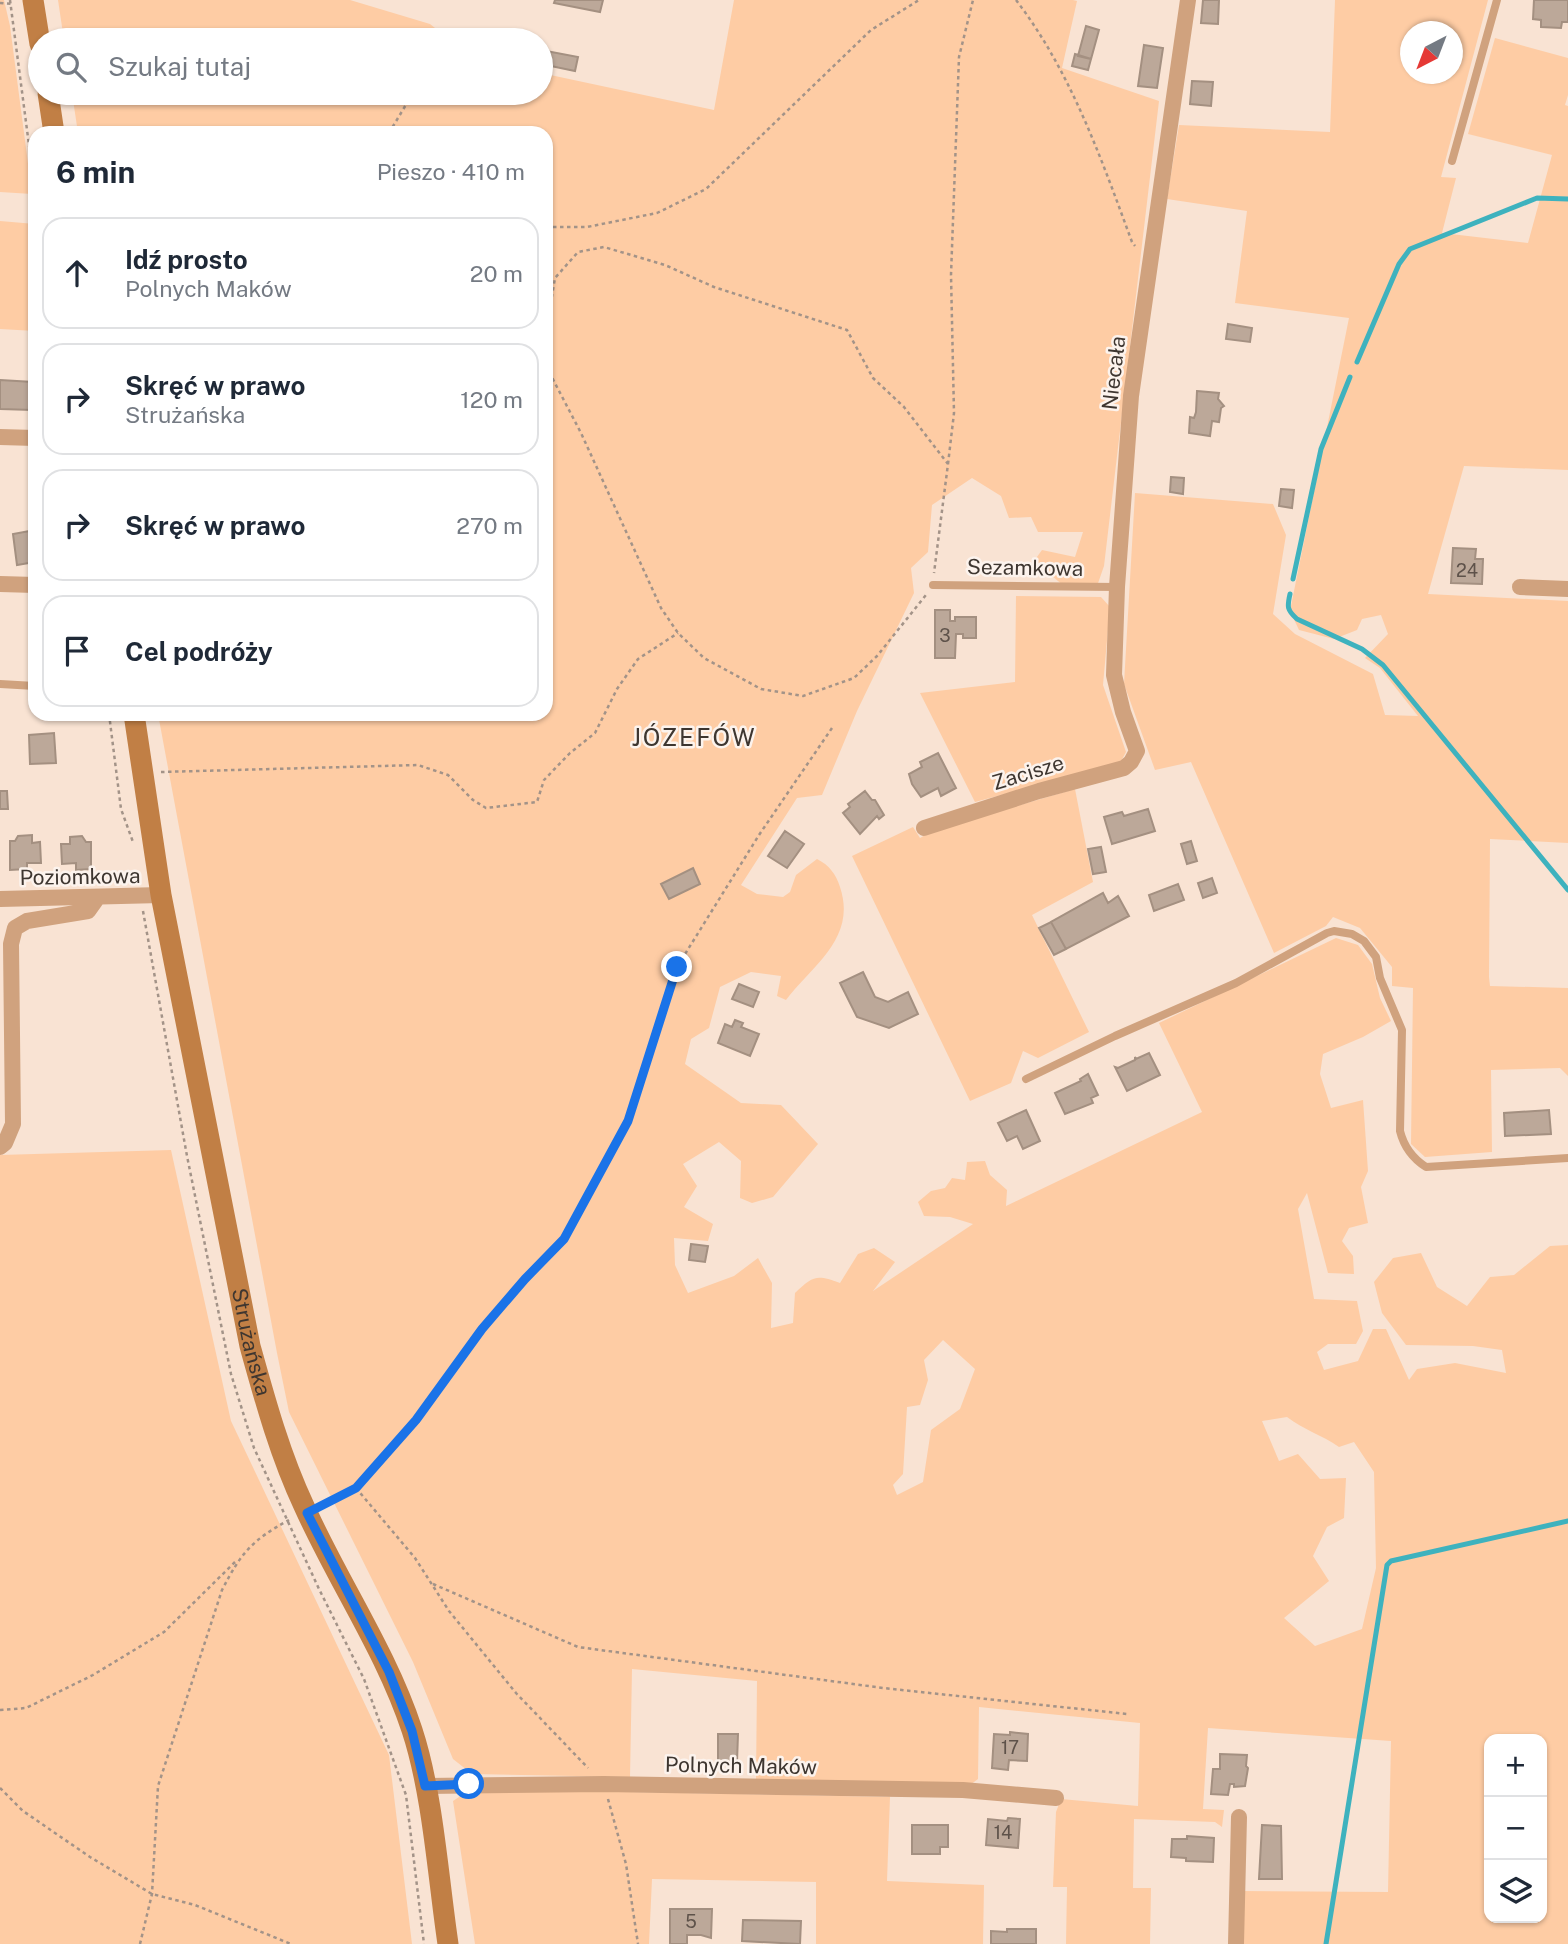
<!DOCTYPE html>
<html lang="pl">
<meta charset="utf-8">
<style>
:root{--surface:#fff;--page:#f2f2f3;--text:#1f2937;--muted:#747a83;--line:#e0e1e3}
body{margin:0;font-family:"Public Sans",sans-serif;background:var(--page);color:var(--text)}
.controls{position:absolute;right:21px;bottom:21px;display:grid;overflow:hidden;border-radius:14px;box-shadow:0 2px 5px #0004}
.controls button{width:63px;height:63px;display:grid;place-items:center;padding:0;border:0;border-bottom:2px solid var(--line);background:var(--surface);color:var(--text);font:35px sans-serif}
.compass{position:absolute;left:1400px;top:21px;width:63px;height:63px;border-radius:50%;background:var(--surface);box-shadow:0 2px 5px #0004;rotate:222deg}
.stop{position:absolute;width:21px;height:21px;margin:-16px;border:5px solid #1a73e8;border-radius:50%;background:#fff}
.stop.end{background:#1a73e8;border-color:#fff;box-shadow:0 2px 7px #0008}
.list{margin:0;padding:0;list-style:none}
h2{display:flex;justify-content:space-between;align-items:center;height:91px;margin:0;padding:0 28px;font-size:30px}
h2 small{font-size:23px;font-weight:400;color:var(--muted)}
.list li{display:grid;grid-template-columns:46px 1fr auto;gap:21px;align-items:center;box-sizing:border-box;height:112px;margin:0 14px 14px;padding:0 14px;border:2px solid var(--line);border-radius:21px}
.list b{display:block;font-size:26px;white-space:nowrap}
.list p{margin:0;font-size:23px;white-space:nowrap;color:var(--muted)}
.list em{font-size:23px;font-style:normal;color:var(--muted)}
.icon{flex:none;width:38px;height:38px;fill:none;stroke:currentColor;stroke-width:2;stroke-linecap:round;stroke-linejoin:round}
.map{position:relative;flex:none;width:1568px;height:1944px;overflow:hidden}
.search{position:absolute;background:var(--surface);box-shadow:0 2px 5px #0004;left:28px;top:28px;width:525px;height:77px;display:flex;align-items:center;gap:18px;box-sizing:border-box;padding:0 24px;border-radius:38px;color:var(--muted);font-size:26px}
.panel{position:absolute;background:var(--surface);box-shadow:0 2px 5px #0004;left:28px;top:126px;width:525px;height:595px;border-radius:21px}
.map>svg:first-child{display:block}
.green{fill:#fecca4;fill-rule:evenodd}
.lines{fill:none;stroke-linecap:round;stroke-linejoin:round}
.stream{stroke:#3eb2be;stroke-width:5}
.building{fill:#bca899;stroke:#a49081;stroke-width:2}
.path{stroke:#a39388;stroke-width:2.5;stroke-dasharray:3.5 3.5;stroke-linecap:butt}
.lane{stroke:#d0a27e;stroke-width:8}
.street{stroke:#d0a27e;stroke-width:16}
.secondary{stroke:#c17f45;stroke-width:21}
.route{stroke:#1a73e8;stroke-width:9}
.labels{text-anchor:middle;stroke-width:5;stroke-linejoin:round;paint-order:stroke}
.number-label{font-size:18px;fill:#5e524a}
.street-label{font-size:21px;fill:#3e3630;stroke:#fcf3ed}
.quarter-label{font-size:24px;letter-spacing:2px;fill:#3e3630;stroke:#fcf3ed}
</style>
<div class="map">
<svg width="1568" height="1944" viewBox="0 0 1568 1944">
<rect width="100%" height="100%" fill="#f9e3d3"/>
<!-- green -->
<path class="green" d="M0 0H4L10 26 32 194 0 192Z
M58 0H350L430 24 450 40H64Z
M734 0H1073L1077 1 1062 68 1159 101 1104 566 1096 589 1064 586 1034 561 1042 550 1075 557 1083 532H1038L1031 517 1009 518 1001 496 972 478 932 505 928 552 911 568 914 593 857 711 822 795 797 798 741 885 757 894 783 897 790 892 796 875 817 859C829 865 836 874 840 887 857 938 813 965 786 1000L777 996 781 976 751 972 720 987 709 1028 691 1039 685 1064 741 1103 781 1105 818 1144 773 1197 752 1203 740 1198 741 1161 719 1142 683 1164 697 1186 684 1207 713 1224 708 1241 674 1238 675 1265 688 1293 734 1276 758 1258 772 1283 771 1328 793 1323 795 1293C813 1276 816 1274 840 1283L858 1254 874 1248 895 1262 873 1291 973 1224 950 1217 924 1216 918 1202 931 1191 945 1188 952 1178 965 1180 967 1162 985 1161 990 1175 1007 1190 1006 1206 1202 1112 1159 1023 1336 938 1358 945 1372 964 1380 998 1391 1021 1363 1037 1323 1054 1320 1074 1331 1108 1363 1100 1368 1171 1361 1187 1368 1223 1349 1228 1342 1241 1353 1256 1354 1274 1328 1273 1307 1193 1298 1209 1314 1299 1357 1301 1363 1331 1356 1344H1328L1317 1352 1324 1370 1358 1361 1373 1329H1386L1409 1380 1417 1369 1455 1363 1506 1373 1502 1350 1473 1346 1406 1345 1382 1313 1374 1282 1393 1258 1421 1253 1437 1287 1467 1306 1490 1277 1514 1275 1550 1246 1568 1245V1944H1242L1241 1891 1388 1892 1391 1741 1208 1728 1203 1809 1224 1810 1222 1827 1215 1822 1134 1819 1133 1888H1151L1150 1944H1066L1067 1887H1053L1056 1812 1061 1799 1138 1806 1140 1723 979 1707 978 1779 970 1785 756 1780 757 1681 632 1669 630 1777 472 1774 453 1759 413 1662 289 1412 277 1353 158 714H546V133H78L72 93H541V73L714 110ZM943 1340 975 1369 960 1409 931 1430 923 1482 897 1495 893 1485 903 1474 907 1407 920 1405 928 1380 924 1360ZM1287 1417C1304 1430 1322 1435 1339 1447L1354 1442 1374 1472 1376 1568 1362 1629 1315 1646 1284 1618 1329 1581 1313 1556 1327 1527 1344 1518 1346 1478 1320 1479 1298 1454 1279 1461 1262 1421ZM1489 1739H1542V1918H1489Z
M1335 0H1488L1441 177 1456 178 1442 233 1528 243 1552 155 1468 134 1495 38 1568 58V95L1565 105 1568 106V470L1464 466 1428 594 1568 601V843L1490 839 1489 977 1490 986 1568 988V1076L1560 1068 1491 1070 1492 1152 1425 1157 1411 1144 1413 988 1392 986V967L1360 928 1333 917 1326 926 1274 953 1191 762 1155 770 1124 684 1135 493 1273 504 1286 535 1273 614 1295 634 1373 674 1385 715 1418 716 1380 668 1365 658 1388 634 1381 615 1362 619 1357 630 1334 639 1299 630 1290 611 1349 318 1235 303 1247 211 1167 199 1179 125 1330 132ZM1410 32H1452V74H1410Z
M0 221 35 224V331L0 329Z
M1016 596 1101 597 1110 607 1103 685 1126 752 1120 763 975 802 920 693 1015 682Z
M1075 789 1093 882 1032 915 1089 1032 1038 1058 1023 1051 1011 1083 970 1101 852 856 913 827 920 838 934 830Z
M171 1150 231 1421 389 1755 412 1944H0V1155Z
M471 1789 890 1797 887 1881 984 1885 983 1944H816V1882L652 1879 649 1944H475L453 1801Z"/>
<g class="lines">
<!-- stream -->
<path class="stream" d="M1357 362 1399 264 1410 249 1537 198 1568 199
M1293 579 1321 449 1350 377
M1290 594C1287 607 1287 610 1297 619L1362 649 1383 665 1568 890
M1326 1944 1387 1565 1391 1561 1568 1521"/>
</g>
<!-- building -->
<path class="building" d="M555 0H603L600 12 554 3Z
M1203 0H1219L1218 24 1201 23Z
M1534 0H1568V22H1562L1561 28 1541 27V20L1533 19Z
M1086 26 1099 30 1091 59 1078 56Z
M484 34 513 40H483Z
M1144 45 1163 48 1157 88 1138 86Z
M541 50 578 57 575 71 541 64Z
M1075 54 1091 59 1088 70 1072 66Z
M1192 81 1213 82 1211 106 1190 104Z
M1228 324 1252 328 1250 342 1226 339Z
M0 380 33 382 35 397 33 398 32 410 0 409Z
M1197 391 1219 393 1218 399 1224 406 1221 408 1219 422 1212 421 1210 436 1189 433 1190 417 1194 418 1196 412Z
M1171 477 1184 478 1183 494 1170 492Z
M1281 489 1294 490 1292 508 1279 506Z
M35 530V562L17 565 13 534Z
M1453 548 1476 549 1475 559H1483L1482 584 1451 583Z
M935 610H950V621H955V617H976V638H963V634H956L955 658H935Z
M54 733 56 763 30 764 29 735Z
M938 753 956 788 941 796 938 788 921 797 912 784 909 774 922 767 920 762Z
M0 791H7L8 809H0Z
M865 791 872 800H875L884 815 879 819 877 816 860 834 843 813 850 807 848 804Z
M1148 809 1155 831 1112 844 1104 817 1122 812 1124 816Z
M785 831 804 844 787 868 768 856Z
M32 835V843L40 842 41 863H27V869L10 870V841H15L18 836Z
M82 836 86 842H91V869L76 870V863L62 864 61 844H70V837Z
M1191 841 1197 861 1187 864 1181 844Z
M1101 847 1106 872 1093 874 1088 849Z
M693 868 700 884 669 899 661 884Z
M1212 878 1217 893 1203 898 1198 883Z
M1178 884 1184 900 1154 911 1149 895Z
M1103 893 1108 903 1118 896 1129 916 1066 949 1051 922Z
M1051 922 1066 949 1054 955 1039 928Z
M863 972 875 997 888 1002 908 992 918 1014 889 1028 857 1017 840 983Z
M739 984 759 992 753 1007 732 999Z
M735 1020 743 1023 741 1027 759 1034 750 1056 718 1043 725 1024 732 1027Z
M1149 1053 1160 1075 1127 1091 1115 1067 1118 1068 1135 1060V1057L1136 1059Z
M1088 1074 1098 1095 1091 1098 1093 1103 1065 1114 1055 1093 1081 1081 1080 1079Z
M1026 1110 1040 1141 1023 1149 1017 1136 1007 1141 998 1123Z
M1549 1110 1551 1134 1505 1136 1504 1113Z
M691 1244 708 1246 705 1262 689 1260Z
M1010 1732 1028 1734 1027 1761 1009 1760 1008 1770 992 1768 994 1734 1010 1735Z
M718 1734H738L737 1762 718 1761Z
M1220 1754 1247 1755 1246 1766 1248 1768 1245 1786 1234 1787V1784H1230L1228 1795 1211 1794 1213 1769H1220Z
M1008 1818 1020 1819 1018 1848 986 1845 988 1819 1007 1821Z
M912 1825H948V1847H940V1854H912Z
M1262 1825 1281 1826 1282 1879H1259Z
M1187 1836 1214 1838 1213 1862 1186 1861V1858L1171 1857 1172 1839H1187Z
M670 1909H712L711 1938 701 1935H687V1944H670Z
M743 1920 801 1921 800 1944 742 1941Z
M1007 1929H1036V1944H991V1931L1007 1932Z"/>
<g class="lines">
<!-- path -->
<path class="path" d="M10 0 35 191
M1016 0C1071 72 1101 158 1132 242L1135 246
M0 3 13 4
M442 40 448 30
M389 133 413 93
M546 227H587L657 213 706 189 871 30 919 0
M546 332 555 278 578 252 604 247 665 265 714 287 847 330 873 378 904 407 948 464 934 573
M546 366 581 433 661 608 678 633 704 658 761 689 803 696 854 678 877 656 926 595
M948 464 954 413 951 275 959 57 973 0
M109 714 121 809 133 842
M161 772 418 765 448 775 473 800 486 808 537 802 544 780 570 753 595 733 617 689 638 659 678 633
M143 911 187 1156 231 1374 254 1448 319 1589 364 1679 406 1795 424 1944
M356 1488 415 1558 449 1611 516 1693 588 1768
M324 1504 356 1488 416 1420 482 1329 525 1279 564 1239 628 1121 677 967 759 835 832 728
M433 1584 578 1647 883 1688 1127 1714
M0 1710 26 1708 93 1675 164 1632 235 1562
M0 1788 23 1811 90 1857 152 1894 195 1905 291 1944
M608 1799 626 1864 638 1944
M140 1944 152 1894 158 1786 222 1590C241 1553 252 1540 289 1520"/>
<!-- lane -->
<path class="lane" d="M1452 161 1497 0
M933 585 1117 587
M0 684 35 686
M1026 1079 1115 1036 1236 983 1327 933 1334 931 1352 934 1364 941 1376 957 1380 978 1402 1030 1400 1131C1404 1147 1412 1158 1426 1167L1568 1158"/>
<!-- street -->
<path class="street" d="M0 437 35 438
M0 584 35 585
M1520 587 1568 589
M924 828 1039 791 1124 768 1131 762 1137 751 1123 712 1114 675 1117 587 1131 396 1188 0
M0 899 161 895
M0 1147 5 1143 13 1124 11 944 15 928 27 921 88 911 98 897
M425 1786 604 1784 963 1790 1056 1798
M1236 1944 1239 1817"/>
<!-- secondary -->
<g class="secondary">
<path d="M33 0 40 44"/>
<path d="M48 93 54 133"/>
<path id="s1" d="M134 714 161 895 250 1346C265 1400 280 1455 304 1506 338 1582 386 1651 412 1730 433 1794 438 1877 448 1944"/>
</g>
</g>
<g class="lines">
<!-- route -->
<path class="route" d="M469 1784 425 1786 412 1731 389 1672 307 1513 356 1488 416 1420 482 1329 525 1279 564 1239 628 1121 677 967"/>
</g>
<g class="labels">
<!-- number labels -->
<g class="number-label">
<text x="1467" y="577">24</text>
<text x="945" y="642">3</text>
<text x="1010" y="1754">17</text>
<text x="1003" y="1839">14</text>
<text x="691" y="1928">5</text>
</g>
<!-- street labels -->
<g class="street-label">
<text transform="translate(1114 373) rotate(-83)" y="7">Niecała</text>
<text transform="translate(1025 568) rotate(1)" y="7">Sezamkowa</text>
<text transform="translate(1028 773) rotate(-17)" y="7">Zacisze</text>
<text transform="translate(80 877) rotate(-1)" y="7">Poziomkowa</text>
<text dy="7" stroke="none"><textPath href="#s1" startOffset="639">Strużańska</textPath></text>
<text transform="translate(741 1766) rotate(1)" y="7">Polnych Maków</text>
</g>
<!-- quarter labels -->
<g class="quarter-label">
<text x="694" y="746">JÓZEFÓW</text>
</g>
</g>
</svg>
<div class="controls">
<button>+</button>
<button>−</button>
<button><svg class="icon" aria-label="layers" viewBox="0 0 24 24"><path d="M12 4l9 5-9 5-9-5zM3 14l9 5 9-5"/></svg></button>
</div>
<svg class="compass" viewBox="-18 -18 36 36"><path d="M0-13l5 13h-10z" fill="#e53935"/><path d="M0 13l5-13h-10z" fill="#747a83"/></svg>
<div class="stop" style="left:469px;top:1784px"></div>
<div class="stop end" style="left:677px;top:967px"></div>
<div class="search"><svg class="icon" aria-label="search" viewBox="0 0 24 24"><circle cx="10" cy="10" r="6"/><path d="M15 15l6 6"/></svg>Szukaj tutaj</div>
<section class="panel">
<h2>6 min<small>Pieszo · 410 m</small></h2>
<ul class="list">
<li><svg class="icon" aria-label="ahead" viewBox="0 0 24 24"><path d="M12 20V5M6 11l6-6 6 6"/></svg><div><b>Idź prosto</b><p>Polnych Maków</p></div><em>20 m</em></li>
<li><svg class="icon" aria-label="right" viewBox="0 0 24 24"><path d="M7 20v-9h11M14 6l5 5-5 5"/></svg><div><b>Skręć w prawo</b><p>Strużańska</p></div><em>120 m</em></li>
<li><svg class="icon" aria-label="right" viewBox="0 0 24 24"><path d="M7 20v-9h11M14 6l5 5-5 5"/></svg><div><b>Skręć w prawo</b></div><em>270 m</em></li>
<li><svg class="icon" aria-label="arrive" viewBox="0 0 24 24"><path d="M6 21V4h12l-3 4 3 4H6"/></svg><div><b>Cel podróży</b></div></li>
</ul>
</section>
</div>
